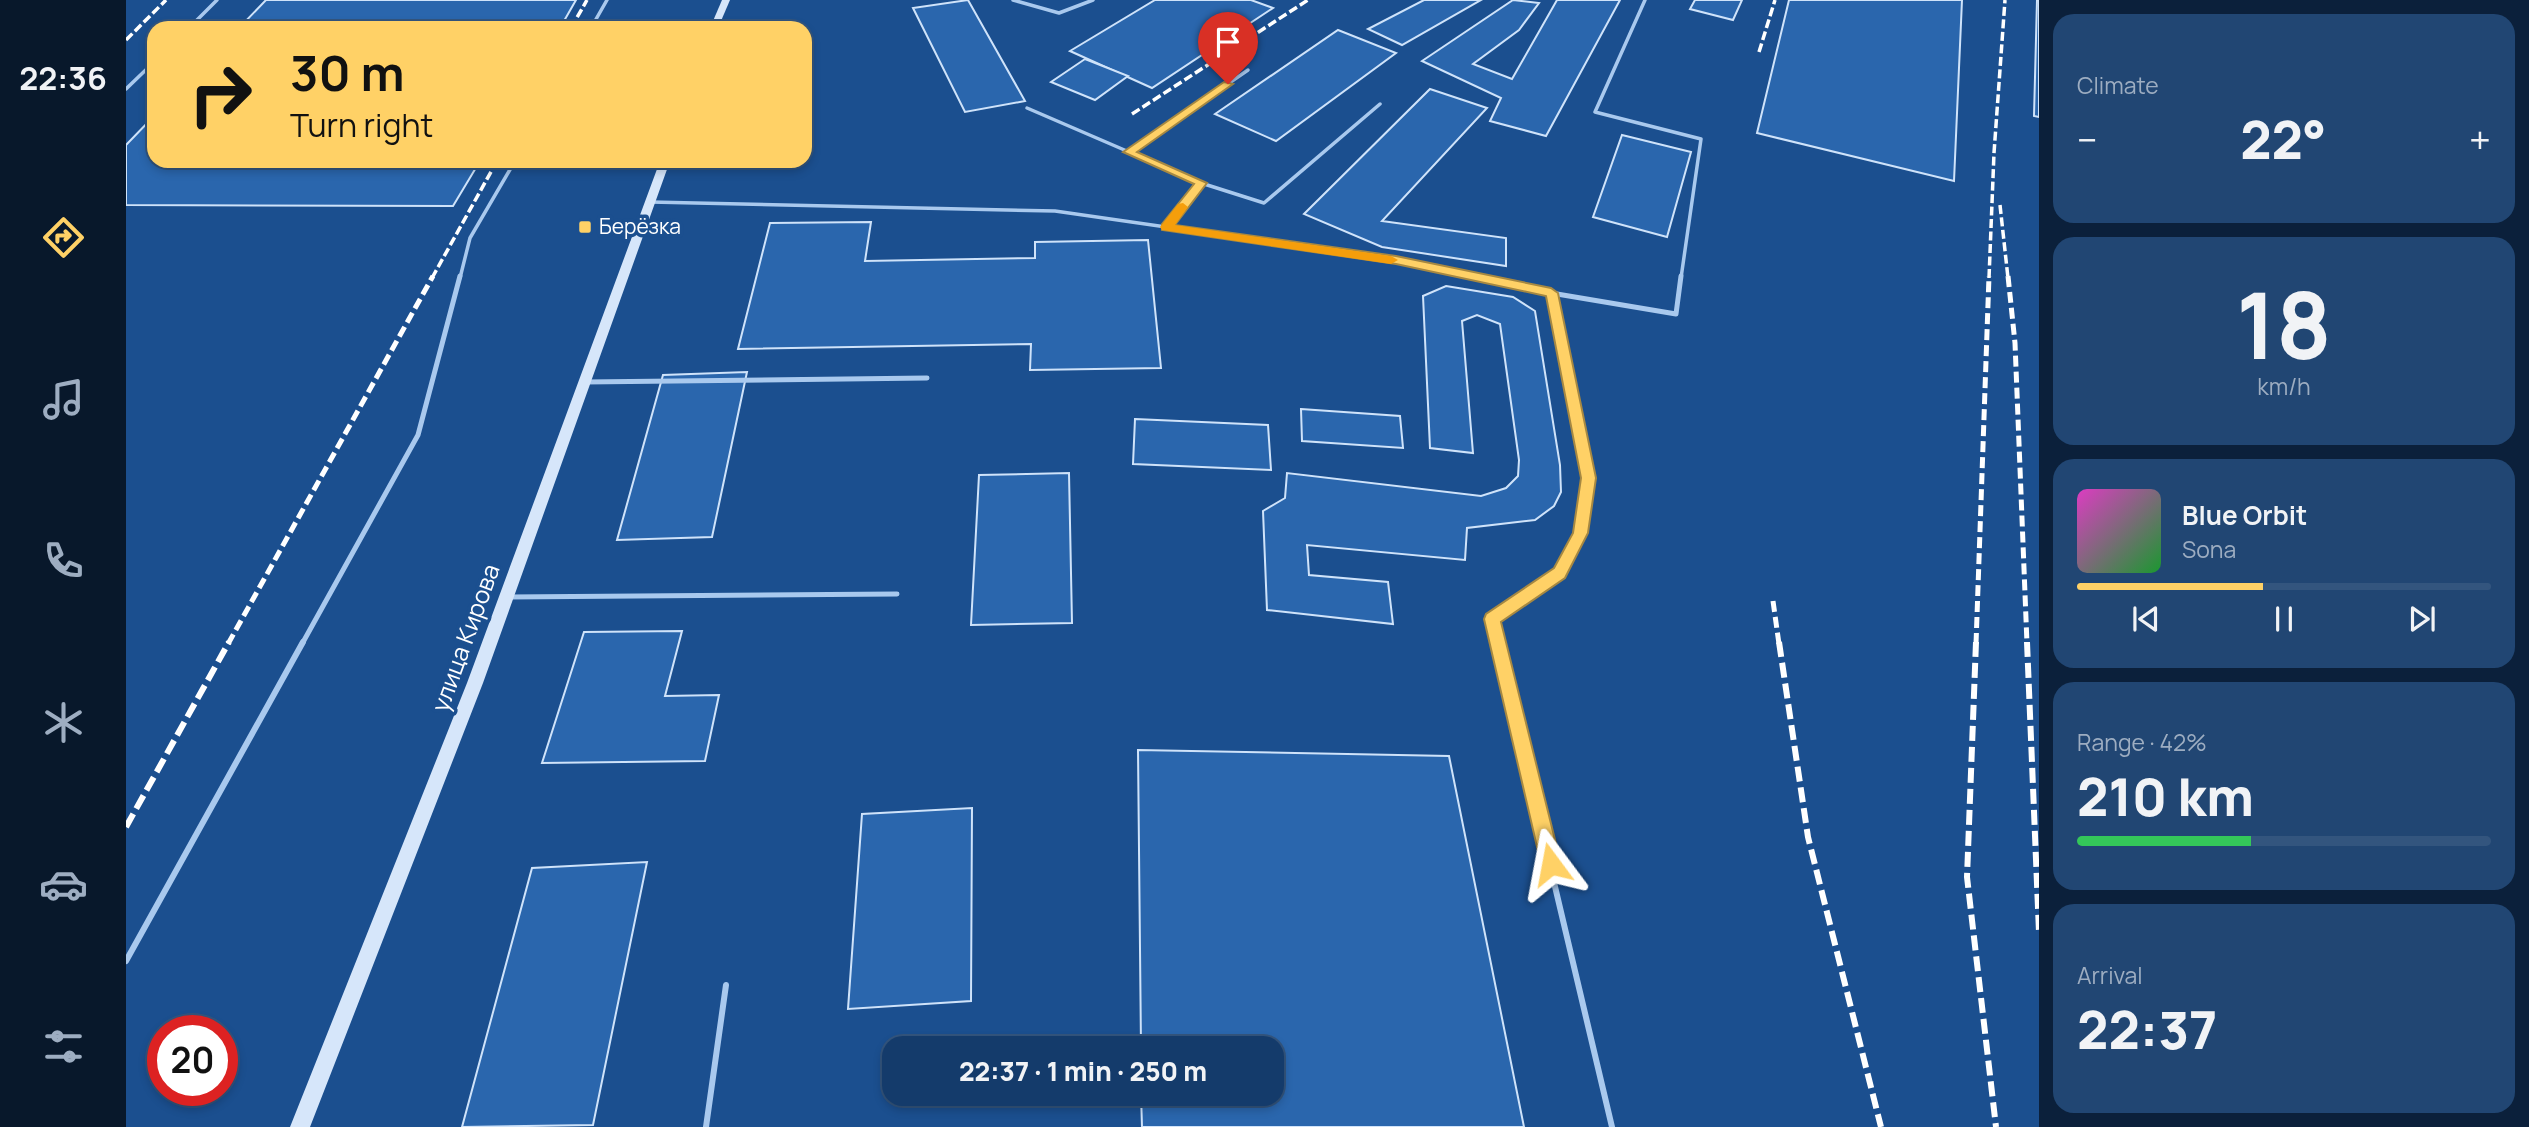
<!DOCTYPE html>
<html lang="en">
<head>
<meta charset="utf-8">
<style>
  :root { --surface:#143b6b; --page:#214673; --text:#f1f3f6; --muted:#9dadc1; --line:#33557e; --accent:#ffd166 }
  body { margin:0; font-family:Manrope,sans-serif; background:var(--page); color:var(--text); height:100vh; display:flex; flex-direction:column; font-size:26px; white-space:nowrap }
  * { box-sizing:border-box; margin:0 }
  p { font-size:23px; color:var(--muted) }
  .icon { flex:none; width:38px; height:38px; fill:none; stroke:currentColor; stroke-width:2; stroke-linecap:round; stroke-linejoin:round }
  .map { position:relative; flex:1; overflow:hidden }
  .details { display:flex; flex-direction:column; gap:14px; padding:14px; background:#0b203b; width:490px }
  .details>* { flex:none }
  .guide { position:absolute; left:21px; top:21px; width:665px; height:147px; border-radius:21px; box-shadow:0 4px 10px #0003,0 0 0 2px var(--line); background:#ffd166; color:#111; overflow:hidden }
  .speed { position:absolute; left:21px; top:1015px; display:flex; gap:14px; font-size:35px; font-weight:700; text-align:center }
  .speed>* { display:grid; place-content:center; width:91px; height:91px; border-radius:50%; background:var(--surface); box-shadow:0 4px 10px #0003,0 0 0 2px var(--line); line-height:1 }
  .speed .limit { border:10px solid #d22; background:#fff; color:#111 }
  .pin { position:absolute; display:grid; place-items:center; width:60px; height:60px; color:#fff; margin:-72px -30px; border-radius:50% 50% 50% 0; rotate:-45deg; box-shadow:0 0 7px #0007 }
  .pin .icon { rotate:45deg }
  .me { position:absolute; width:77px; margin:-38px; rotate:347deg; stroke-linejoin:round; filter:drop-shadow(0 0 5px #0008) }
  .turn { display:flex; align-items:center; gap:24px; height:147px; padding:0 28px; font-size:32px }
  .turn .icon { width:91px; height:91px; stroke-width:2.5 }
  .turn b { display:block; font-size:49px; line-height:60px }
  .big { font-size:52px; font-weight:800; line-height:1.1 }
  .details .card { flex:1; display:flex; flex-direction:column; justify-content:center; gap:10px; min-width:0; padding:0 24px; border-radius:21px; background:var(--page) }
  .details .dial { align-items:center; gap:0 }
  .dial b { font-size:91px; line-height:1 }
  .song { display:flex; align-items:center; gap:21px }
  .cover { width:84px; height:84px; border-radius:10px; background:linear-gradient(135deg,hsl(310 70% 55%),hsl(130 70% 35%)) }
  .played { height:7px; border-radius:4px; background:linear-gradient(90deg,var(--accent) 45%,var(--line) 45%) }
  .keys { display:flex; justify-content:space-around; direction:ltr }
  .heat { display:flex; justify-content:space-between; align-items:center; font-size:38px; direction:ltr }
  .charge { height:10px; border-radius:5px; background:linear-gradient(90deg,#34c759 42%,var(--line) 0) }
  .trip { position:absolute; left:756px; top:1036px; width:402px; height:70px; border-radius:21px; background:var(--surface); box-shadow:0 4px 10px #0003,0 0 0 2px var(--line); font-weight:800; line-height:70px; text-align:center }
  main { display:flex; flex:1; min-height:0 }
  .tab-bar { display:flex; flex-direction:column; width:126px; justify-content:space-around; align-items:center; background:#08182b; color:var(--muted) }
  .tab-bar .icon { width:49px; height:49px }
  .tab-bar .current { color:var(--accent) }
  .tab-bar b { font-size:32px; color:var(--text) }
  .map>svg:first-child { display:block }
  .building { fill:#2a66ad; stroke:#cfe3fa; stroke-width:2 }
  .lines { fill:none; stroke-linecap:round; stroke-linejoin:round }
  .lane-far2 { stroke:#a9c9ee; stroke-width:3.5 }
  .lane-far1 { stroke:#a9c9ee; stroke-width:5 }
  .lane { stroke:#a9c9ee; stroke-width:6 }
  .secondary { fill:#d6e6fa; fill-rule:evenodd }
  .rail-far2 { stroke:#fff; stroke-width:3.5; stroke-dasharray:9 3.5; stroke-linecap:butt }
  .rail-far1 { stroke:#fff; stroke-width:5; stroke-dasharray:11 5; stroke-linecap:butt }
  .rail { stroke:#fff; stroke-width:6; stroke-dasharray:15 6; stroke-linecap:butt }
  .route { fill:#ffd166; stroke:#a68842; stroke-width:2 }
  .slow { fill:#f59e0b }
  .poi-dot { fill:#ffd166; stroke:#1b4f8f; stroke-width:2.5 }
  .labels { text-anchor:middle; stroke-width:7; stroke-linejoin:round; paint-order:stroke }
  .far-poi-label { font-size:21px; fill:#fff; stroke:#1b4f8f; text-anchor:start }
  .street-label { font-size:24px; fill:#fff; stroke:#1b4f8f }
</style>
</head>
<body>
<main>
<nav class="tab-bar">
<b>22:36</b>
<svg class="icon current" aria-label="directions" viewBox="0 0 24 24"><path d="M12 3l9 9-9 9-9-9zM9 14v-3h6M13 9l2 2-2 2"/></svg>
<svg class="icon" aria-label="music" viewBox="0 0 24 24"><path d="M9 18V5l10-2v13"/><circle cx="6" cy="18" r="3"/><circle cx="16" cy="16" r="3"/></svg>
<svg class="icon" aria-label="phone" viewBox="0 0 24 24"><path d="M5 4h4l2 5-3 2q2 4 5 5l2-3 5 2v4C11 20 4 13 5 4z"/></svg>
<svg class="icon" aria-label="climate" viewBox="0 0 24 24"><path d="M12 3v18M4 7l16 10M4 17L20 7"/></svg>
<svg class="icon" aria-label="car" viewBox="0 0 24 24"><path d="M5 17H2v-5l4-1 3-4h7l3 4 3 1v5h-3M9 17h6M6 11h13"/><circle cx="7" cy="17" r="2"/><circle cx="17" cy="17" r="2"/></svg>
<svg class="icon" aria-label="filters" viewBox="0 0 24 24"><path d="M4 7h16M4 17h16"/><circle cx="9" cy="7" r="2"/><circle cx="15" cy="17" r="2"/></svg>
</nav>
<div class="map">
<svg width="1913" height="1127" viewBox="0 0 1913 1127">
  <rect width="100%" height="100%" fill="#1b4f8f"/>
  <g class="building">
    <polygon points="140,0 450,0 434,28 113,28"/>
    <polygon points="842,0 899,101 839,112 787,8"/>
    <polygon points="1029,0 1125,0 1147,8 1026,88 944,51"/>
    <polygon points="1298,0 1355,0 1276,45 1242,29"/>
    <polygon points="1387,0 1413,3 1393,30 1347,64 1386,79 1431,0 1494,0 1420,136 1364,121 1375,98 1296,61"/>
    <polygon points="1569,0 1616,0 1607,20 1564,9"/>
    <polygon points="1663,0 1836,0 1828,181 1631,133"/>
    <polygon points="1911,0 1913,0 1913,117 1908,116"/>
    <polygon points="1212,30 1270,53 1150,141 1089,114"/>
    <polygon points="959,59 1002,76 969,100 925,82"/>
    <polygon points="1304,89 1361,108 1256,221 1380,238 1380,266 1256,247 1178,214"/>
    <polygon points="28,116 28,161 354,161 327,206 0,205 0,145"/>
    <polygon points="1496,135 1565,152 1541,237 1467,217"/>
    <polygon points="745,222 739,261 909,258 909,242 1022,240 1035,368 904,370 905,344 612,349 644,223"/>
    <polygon points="1320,286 1387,297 1409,311 1434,465 1435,492 1428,506 1409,520 1341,528 1339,560 1181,545 1183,575 1262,582 1267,624 1141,610 1137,511 1159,498 1161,473 1355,496 1380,488 1392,476 1393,460 1374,324 1351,315 1336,321 1347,453 1304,448 1297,296"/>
    <polygon points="621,372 586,537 491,540 537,375"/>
    <polygon points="1175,409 1274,416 1277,448 1176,441"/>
    <polygon points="1009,419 1142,425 1145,470 1007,464"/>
    <polygon points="943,473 946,623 845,625 853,475"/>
    <polygon points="556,631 539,696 593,695 579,761 416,763 458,632"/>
    <polygon points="1012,750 1323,756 1398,1127 1016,1127 1015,1094 1146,1094 1146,1048 1015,1048"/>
    <polygon points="846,808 845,1001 722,1009 736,814"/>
    <polygon points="521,862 467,1125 336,1127 406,868"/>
  </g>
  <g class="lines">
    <g class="lane-far2">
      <polyline points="887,0 933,13 967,0"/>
      <polyline points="1519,0 1469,112 1575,139 1555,278"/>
      <polyline points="63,28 91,0"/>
      <polyline points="465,28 481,0"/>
      <polyline points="0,89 28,62"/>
      <polyline points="901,108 1075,183"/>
      <polyline points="1003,152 1122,70"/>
      <polyline points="524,202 929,211 1270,260 1353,278"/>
      <polyline points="1040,227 1075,183 1138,203 1254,104"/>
      <polyline points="334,278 344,238 389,161"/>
    </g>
    <g class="lane-far1">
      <polyline points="1345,276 1425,293 1462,478 1454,533 1433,573 1366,619 1372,644"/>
      <polyline points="1425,293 1550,314 1555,276"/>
      <polyline points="459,382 801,378"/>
      <polyline points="383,597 771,594"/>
      <polyline points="176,644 292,435 334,276"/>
    </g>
    <g class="lane">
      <polyline points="1371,642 1486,1127"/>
      <polyline points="0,961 177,642"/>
      <polyline points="580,1127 600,985"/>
    </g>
    <g class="secondary">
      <polygon points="596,0 604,0 592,28 584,28"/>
      <polygon points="534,161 544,161 357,683 184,1127 164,1127 341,683"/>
    </g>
    <g class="rail-far2">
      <polyline points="445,28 461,0"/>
      <polyline points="0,40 40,0"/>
      <polyline points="1633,52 1649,0"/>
      <polyline points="1006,114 1182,0"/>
      <polyline points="1874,205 1882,278"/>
      <polyline points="306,278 371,161"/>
      <polyline points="1863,278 1868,153 1879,0"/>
    </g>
    <g class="rail-far1">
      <polyline points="1882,276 1889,343 1901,644"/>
      <polyline points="1647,601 1653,644"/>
      <polyline points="102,644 307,276"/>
      <polyline points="1850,644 1863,276"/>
    </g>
    <g class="rail">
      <polyline points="1653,642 1682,837 1755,1127"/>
      <polyline points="1850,642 1841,877 1870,1127"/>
      <polyline points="1901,642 1913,932"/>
      <polyline points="0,827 103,642"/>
    </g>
  </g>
  <polygon class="route" points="1098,82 1107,84 1011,152 1081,183 1049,225 1270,256 1425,288 1432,293 1470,478 1462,533 1439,578 1375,622 1435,864 1432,871 1425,873 1418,871 1415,864 1358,619 1360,614 1428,568 1447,533 1455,478 1420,296 1270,264 1036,230 1036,224 1068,184 997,152"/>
  <polygon class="slow" points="1057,203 1062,207 1049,225 1265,256 1272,260 1265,264 1036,230 1034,227 1052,204"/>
  <rect class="poi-dot" x="452" y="220" width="14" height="14" rx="3.5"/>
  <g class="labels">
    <g class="far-poi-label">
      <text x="473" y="234">Берёзка</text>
    </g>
    <g class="street-label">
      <text transform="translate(340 638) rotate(-70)" y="8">улица Кирова</text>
    </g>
  </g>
</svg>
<div class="speed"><div class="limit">20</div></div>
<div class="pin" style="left:1102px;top:84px;background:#d93025"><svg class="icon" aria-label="arrive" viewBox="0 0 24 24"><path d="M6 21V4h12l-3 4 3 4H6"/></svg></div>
<svg class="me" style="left:1425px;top:864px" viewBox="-20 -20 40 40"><path d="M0-17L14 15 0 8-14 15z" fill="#ffd166" stroke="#fff" stroke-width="4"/></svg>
<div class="trip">22:37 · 1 min · 250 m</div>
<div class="guide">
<div class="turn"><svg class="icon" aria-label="right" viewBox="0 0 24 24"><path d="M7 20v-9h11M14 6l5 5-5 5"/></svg><div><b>30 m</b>Turn right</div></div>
</div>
</div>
<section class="details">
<div class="card"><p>Climate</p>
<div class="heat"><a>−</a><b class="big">22°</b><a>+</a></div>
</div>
<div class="card dial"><b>18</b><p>km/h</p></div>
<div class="card">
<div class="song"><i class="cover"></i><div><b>Blue Orbit</b><p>Sona</p></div></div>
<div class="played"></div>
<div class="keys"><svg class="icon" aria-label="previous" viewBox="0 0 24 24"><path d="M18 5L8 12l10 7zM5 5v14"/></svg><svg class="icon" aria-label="pause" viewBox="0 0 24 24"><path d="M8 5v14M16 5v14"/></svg><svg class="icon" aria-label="next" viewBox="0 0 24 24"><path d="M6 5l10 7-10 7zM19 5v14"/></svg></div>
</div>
<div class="card"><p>Range · 42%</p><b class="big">210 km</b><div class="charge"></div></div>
<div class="card"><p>Arrival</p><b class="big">22:37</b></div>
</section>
</main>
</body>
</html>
